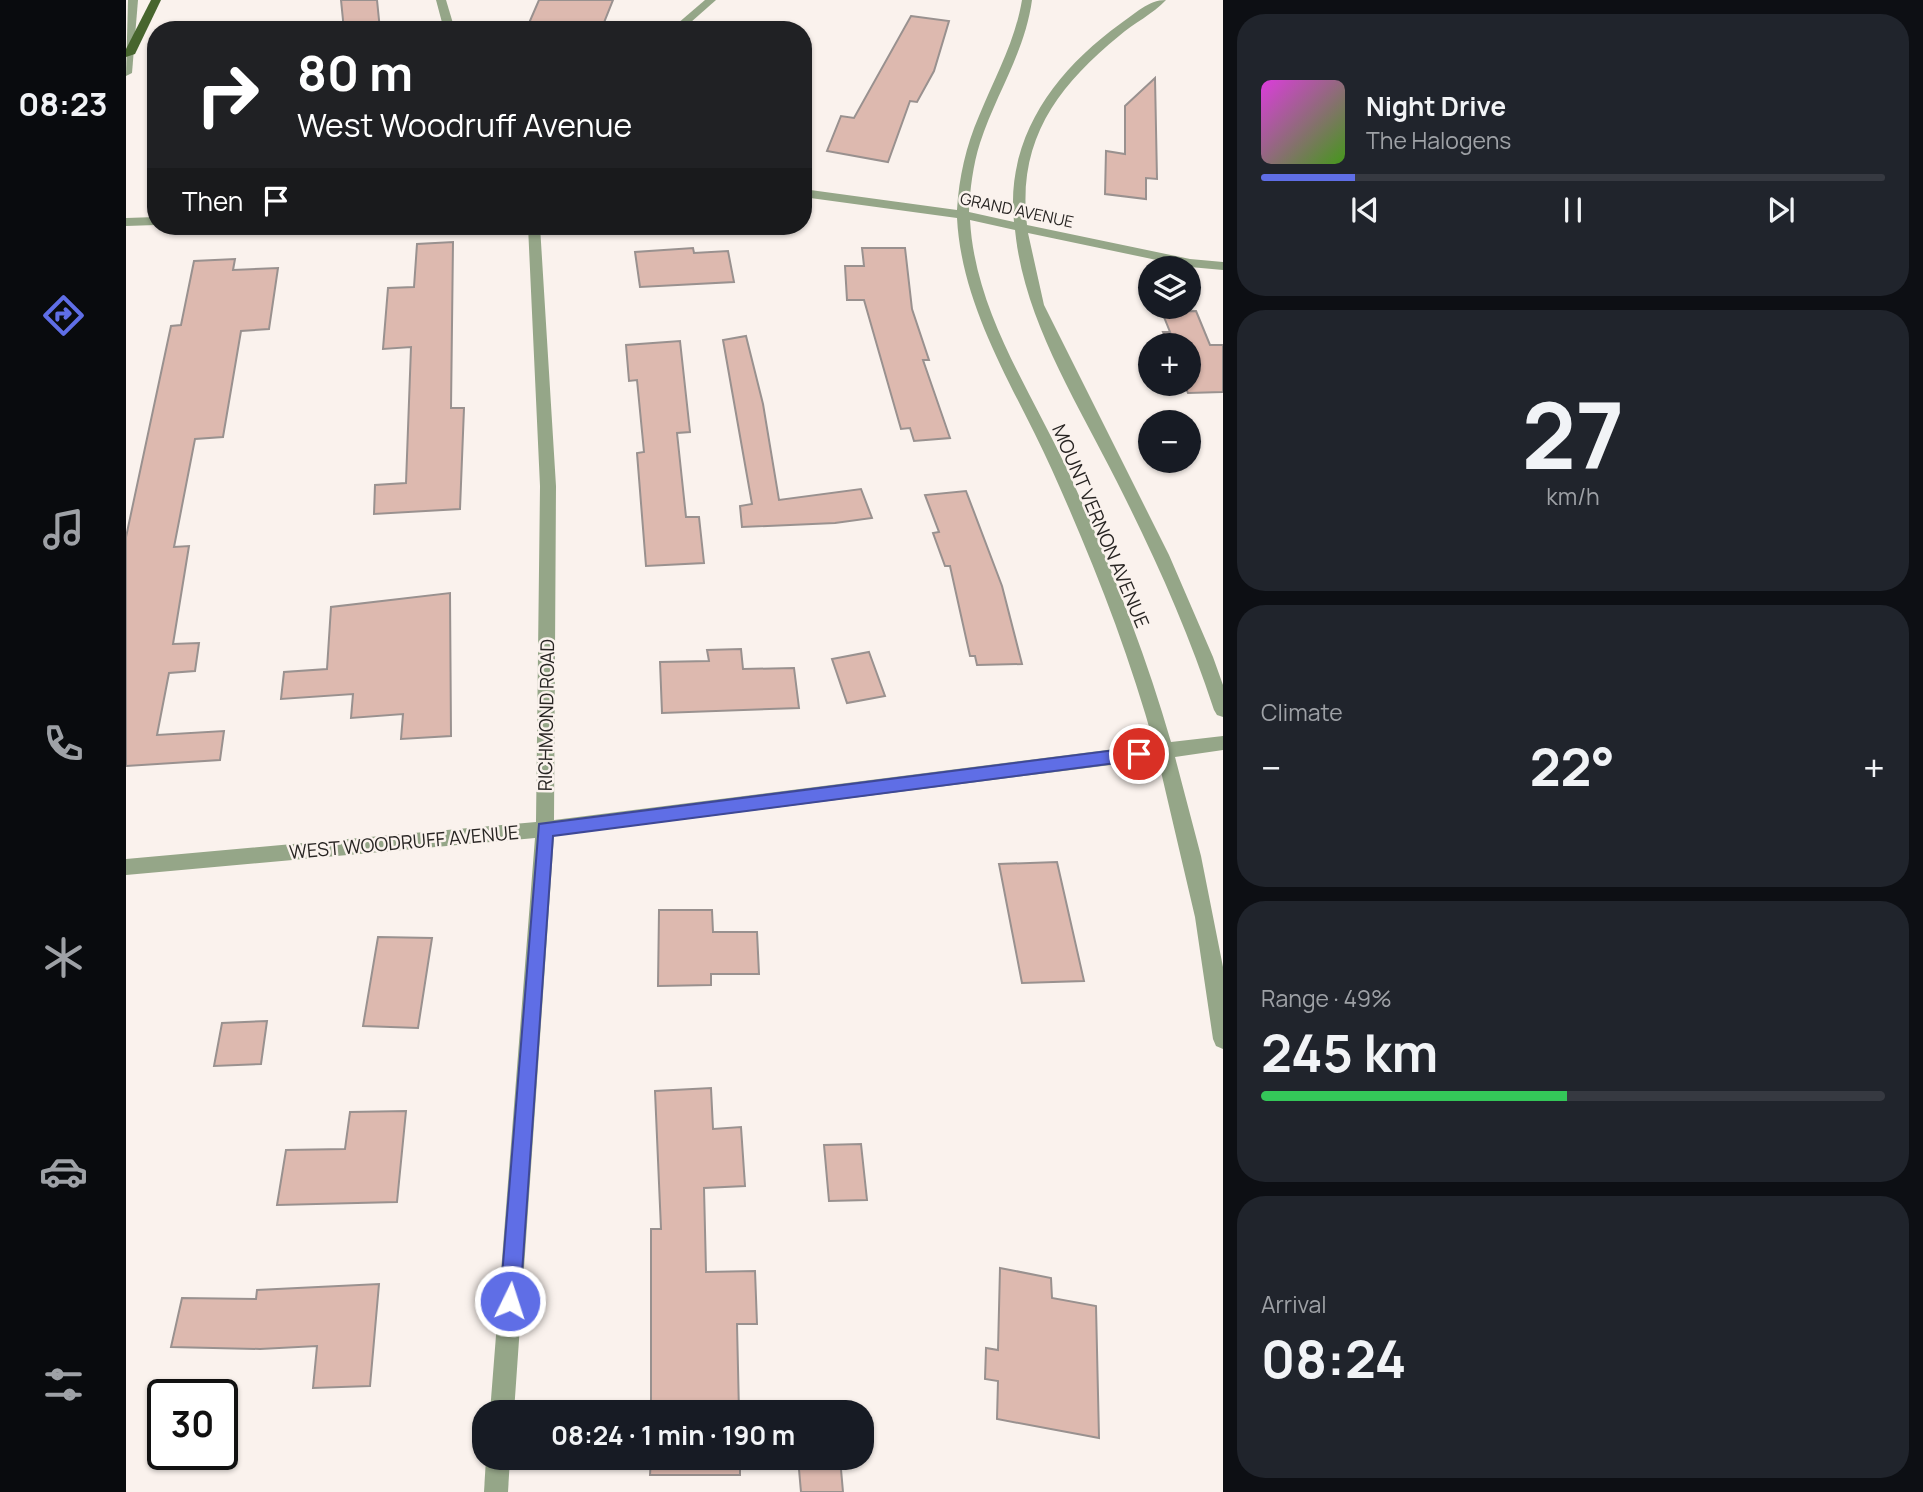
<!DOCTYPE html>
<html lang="en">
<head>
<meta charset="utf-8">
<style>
  :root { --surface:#171b24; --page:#20242c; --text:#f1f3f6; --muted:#9ea1a6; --line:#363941; --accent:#5f6ee6 }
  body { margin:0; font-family:Manrope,sans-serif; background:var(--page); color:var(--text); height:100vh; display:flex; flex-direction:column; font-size:26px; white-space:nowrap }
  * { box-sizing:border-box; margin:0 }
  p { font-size:23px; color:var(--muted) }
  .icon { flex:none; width:38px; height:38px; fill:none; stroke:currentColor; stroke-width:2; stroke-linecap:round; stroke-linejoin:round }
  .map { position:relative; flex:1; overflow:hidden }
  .sheet { display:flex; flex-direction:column; gap:14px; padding:14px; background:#0d0f14; width:700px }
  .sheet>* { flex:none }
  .hud { position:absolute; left:21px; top:21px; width:665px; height:214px; border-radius:28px; box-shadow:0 2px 5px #0004; background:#202124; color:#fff; overflow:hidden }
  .fabs { position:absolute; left:1012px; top:256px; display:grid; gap:14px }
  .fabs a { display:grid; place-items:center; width:63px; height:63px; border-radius:50%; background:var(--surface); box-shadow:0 2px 5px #0004; font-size:35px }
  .speed { position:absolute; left:21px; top:1379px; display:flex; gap:14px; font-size:35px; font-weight:700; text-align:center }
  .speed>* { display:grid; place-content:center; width:91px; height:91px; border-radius:50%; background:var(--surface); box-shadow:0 2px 5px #0004; line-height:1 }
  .speed .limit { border:4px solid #111; border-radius:10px; background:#fff; color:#111 }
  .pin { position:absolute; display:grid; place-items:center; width:60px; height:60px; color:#fff; margin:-30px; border:4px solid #fff; border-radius:50%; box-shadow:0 2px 7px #0007 }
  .me { position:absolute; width:77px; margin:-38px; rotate:4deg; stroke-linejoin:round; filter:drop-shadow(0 0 5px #0008) }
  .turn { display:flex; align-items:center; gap:24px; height:147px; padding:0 35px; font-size:32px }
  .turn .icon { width:91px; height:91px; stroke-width:2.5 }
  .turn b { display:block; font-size:49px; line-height:60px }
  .then { display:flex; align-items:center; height:66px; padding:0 35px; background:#0003; gap:14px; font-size:26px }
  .big { font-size:52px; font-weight:700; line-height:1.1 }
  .sheet .widget { flex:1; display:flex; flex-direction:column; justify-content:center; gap:10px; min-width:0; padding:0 24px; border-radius:28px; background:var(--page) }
  .sheet .dial { align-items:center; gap:0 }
  .dial b { font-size:91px; line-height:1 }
  .song { display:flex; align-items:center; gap:21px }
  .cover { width:84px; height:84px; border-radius:10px; background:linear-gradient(135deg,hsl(300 70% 55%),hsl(100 70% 35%)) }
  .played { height:7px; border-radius:4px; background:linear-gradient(90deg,var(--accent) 15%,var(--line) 15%) }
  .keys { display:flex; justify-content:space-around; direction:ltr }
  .heat { display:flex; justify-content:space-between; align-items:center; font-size:38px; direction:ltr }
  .charge { height:10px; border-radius:5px; background:linear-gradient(90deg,#34c759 49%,var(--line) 0) }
  .trip { position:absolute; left:346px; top:1400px; width:402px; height:70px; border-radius:28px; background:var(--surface); box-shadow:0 2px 5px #0004; font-weight:700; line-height:70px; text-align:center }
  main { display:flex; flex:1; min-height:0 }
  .tab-bar { display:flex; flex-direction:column; width:126px; justify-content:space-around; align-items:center; background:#090b0e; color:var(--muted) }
  .tab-bar .icon { width:49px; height:49px }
  .tab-bar .active { color:var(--accent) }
  .tab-bar b { font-size:32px; color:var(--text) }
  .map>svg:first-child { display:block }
  .building { fill:#ddb9af; stroke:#99918f; stroke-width:2 }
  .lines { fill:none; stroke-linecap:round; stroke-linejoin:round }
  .minor { fill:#95a688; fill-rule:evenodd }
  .major { fill:#47652e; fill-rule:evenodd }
  .route { fill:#5f6ee6; stroke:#3e4896; stroke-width:2 }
  .labels { text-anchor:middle; stroke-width:5; stroke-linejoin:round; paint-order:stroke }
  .far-street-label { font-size:16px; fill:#282523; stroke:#faf2ed }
  .street-label { font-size:19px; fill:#282523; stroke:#faf2ed }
</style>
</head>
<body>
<main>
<nav class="tab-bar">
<b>08:23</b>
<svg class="icon active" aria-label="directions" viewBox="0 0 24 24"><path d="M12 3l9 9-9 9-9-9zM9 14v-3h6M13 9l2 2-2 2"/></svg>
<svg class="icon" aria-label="music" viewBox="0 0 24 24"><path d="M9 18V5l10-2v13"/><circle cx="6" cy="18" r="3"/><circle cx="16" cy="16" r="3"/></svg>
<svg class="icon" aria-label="phone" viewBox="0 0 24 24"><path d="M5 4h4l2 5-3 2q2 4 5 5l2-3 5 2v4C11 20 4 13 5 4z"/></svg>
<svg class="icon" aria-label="climate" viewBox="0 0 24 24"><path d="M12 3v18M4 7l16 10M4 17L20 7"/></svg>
<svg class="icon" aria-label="car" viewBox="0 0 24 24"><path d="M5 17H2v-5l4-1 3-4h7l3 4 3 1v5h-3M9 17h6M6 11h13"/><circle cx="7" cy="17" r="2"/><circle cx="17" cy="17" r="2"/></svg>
<svg class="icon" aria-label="filters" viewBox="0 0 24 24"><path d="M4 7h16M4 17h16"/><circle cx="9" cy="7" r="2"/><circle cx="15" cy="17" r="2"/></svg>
</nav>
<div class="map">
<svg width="1097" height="1492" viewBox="0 0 1097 1492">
  <rect width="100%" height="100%" fill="#faf2ed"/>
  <g class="building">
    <polygon points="215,0 251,0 254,30 218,30"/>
    <polygon points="413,0 487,0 475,30 400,30"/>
    <polygon points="785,16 823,21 808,71 791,102 784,101 762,162 701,151 715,116 728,118"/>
    <polygon points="1029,78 1031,179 1020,178 1020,199 979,194 980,151 999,154 999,106"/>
    <polygon points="327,242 325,408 338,408 334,509 248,514 249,485 280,483 285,347 257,349 262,288 288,287 291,244"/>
    <polygon points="567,248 568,253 602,251 608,282 514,287 509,252"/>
    <polygon points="736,248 779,248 786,309 803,360 797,360 824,438 788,441 784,428 775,429 738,300 721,300 719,266 738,266"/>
    <polygon points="109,259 107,270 152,268 143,329 115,331 97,437 69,439 48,547 63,546 47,644 73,643 69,671 43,673 31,735 98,731 94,760 0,766 0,537 45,326 55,325 68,261"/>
    <polygon points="1070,311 1084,345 1097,345 1097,392 1062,393 1058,383 1062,383 1062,345 1043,345 1037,332 1044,332 1036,312"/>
    <polygon points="620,336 637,404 653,500 735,489 746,518 709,523 616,527 614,506 626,504 597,340"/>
    <polygon points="554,341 564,432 551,433 560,517 573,517 578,563 520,566 511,453 518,452 511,380 503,381 500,345"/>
    <polygon points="840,491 876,586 896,664 851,665 849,656 844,656 824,566 819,566 807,533 813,532 799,495"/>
    <polygon points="324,593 325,736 275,739 277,714 225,718 227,694 155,699 158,672 201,669 205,607"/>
    <polygon points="615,649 617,669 668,668 673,708 536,713 534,662 583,661 581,650"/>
    <polygon points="743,652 759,696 721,703 706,659"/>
    <polygon points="931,862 958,981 896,983 873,864"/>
    <polygon points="533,910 586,910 587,932 631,932 633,974 585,974 585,985 532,986"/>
    <polygon points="252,937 306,938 292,1028 237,1026"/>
    <polygon points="141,1021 135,1064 88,1066 96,1023"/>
    <polygon points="585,1088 587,1129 615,1127 619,1186 578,1188 580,1272 629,1271 631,1324 611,1324 613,1412 525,1412 525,1229 535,1229 529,1091"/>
    <polygon points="280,1111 271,1202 151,1205 160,1150 219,1149 224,1112"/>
    <polygon points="735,1144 741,1200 703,1201 698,1145"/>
    <polygon points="874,1268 925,1278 926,1298 970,1306 973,1438 871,1419 872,1381 859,1379 860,1348 872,1350"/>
    <polygon points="253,1284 244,1386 187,1388 191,1346 134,1349 45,1347 56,1298 130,1299 131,1290"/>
    <polygon points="525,1458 614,1458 614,1475 524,1475"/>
    <polygon points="672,1458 714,1458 717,1492 675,1492"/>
  </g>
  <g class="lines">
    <g class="minor">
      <polygon points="2,0 12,0 6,73 0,76"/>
      <polygon points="310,0 320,0 329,30 318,30"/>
      <polygon points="579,0 590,0 556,30 544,30"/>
      <path d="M896,0H906C899,52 870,94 854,143C847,165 844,189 843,212L888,222C879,138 929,71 994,24C1009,14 1022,0 1040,0C1027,14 1008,23 993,36C931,87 891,140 901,225L1064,259L1097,262V270L1064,267L902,233L918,305L1043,555L1087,657L1097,685V717L1091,715L1088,710C1062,630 1028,555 990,480C950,400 898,320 889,230L844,220C849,310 903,388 940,467C981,556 1018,648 1045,742L1097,736V750L1049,757L1075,856L1097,967V1049L1090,1046L1087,1039L1069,917L1032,759L428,836L388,1412H364L409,838L0,875V859L410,822L414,486L402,226H414L430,486L428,820L1028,744C1002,650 966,559 926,470C889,388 836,310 831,218L677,197V189L831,210C833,177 840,146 853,116C869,77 889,42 896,0Z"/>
      <polygon points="30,217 30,225 0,226 0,218"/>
      <polygon points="360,1458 384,1458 382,1492 358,1492"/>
    </g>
    <polygon class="major" points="25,0 35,0 9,54 0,57 0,49"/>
  </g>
  <polygon class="route" points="1013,747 1021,754 1013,760 427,836 394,1301 391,1308 384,1311 377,1308 374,1301 413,824"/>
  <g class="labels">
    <g class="far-street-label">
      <text transform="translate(891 210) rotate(12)" y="6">GRAND AVENUE</text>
    </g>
    <g class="street-label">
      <text transform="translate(975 526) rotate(67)" y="7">MOUNT VERNON AVENUE</text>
      <text transform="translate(420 715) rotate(-89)" y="7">RICHMOND ROAD</text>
      <text transform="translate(278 842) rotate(-5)" y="7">WEST WOODRUFF AVENUE</text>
    </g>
  </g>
</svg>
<div class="fabs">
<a><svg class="icon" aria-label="layers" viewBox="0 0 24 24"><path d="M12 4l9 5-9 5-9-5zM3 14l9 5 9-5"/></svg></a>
<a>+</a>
<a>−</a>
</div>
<div class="speed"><div class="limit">30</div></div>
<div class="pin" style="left:1013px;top:754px;background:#d93025"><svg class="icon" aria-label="arrive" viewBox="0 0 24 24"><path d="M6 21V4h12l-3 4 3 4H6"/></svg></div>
<svg class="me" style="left:384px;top:1301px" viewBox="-20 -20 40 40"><circle r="17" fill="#5f6ee6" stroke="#fff" stroke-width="3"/><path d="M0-11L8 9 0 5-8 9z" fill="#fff"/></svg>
<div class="trip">08:24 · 1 min · 190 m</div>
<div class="hud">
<div class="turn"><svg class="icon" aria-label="right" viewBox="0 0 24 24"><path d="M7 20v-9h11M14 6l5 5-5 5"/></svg><div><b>80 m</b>West Woodruff Avenue</div></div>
<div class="then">Then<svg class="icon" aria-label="arrive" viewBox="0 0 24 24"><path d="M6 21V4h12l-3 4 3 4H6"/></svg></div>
</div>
</div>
<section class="sheet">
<div class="widget">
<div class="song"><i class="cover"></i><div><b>Night Drive</b><p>The Halogens</p></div></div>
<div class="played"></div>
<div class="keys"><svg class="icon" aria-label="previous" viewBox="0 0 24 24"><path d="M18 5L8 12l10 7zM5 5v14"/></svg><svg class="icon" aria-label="pause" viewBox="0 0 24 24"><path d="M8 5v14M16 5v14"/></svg><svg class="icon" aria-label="next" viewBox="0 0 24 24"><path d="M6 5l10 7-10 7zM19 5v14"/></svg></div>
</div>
<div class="widget dial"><b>27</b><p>km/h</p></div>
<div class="widget"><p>Climate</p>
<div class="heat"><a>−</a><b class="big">22°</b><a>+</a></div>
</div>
<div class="widget"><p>Range · 49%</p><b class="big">245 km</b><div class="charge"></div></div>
<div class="widget"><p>Arrival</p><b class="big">08:24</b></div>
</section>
</main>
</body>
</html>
